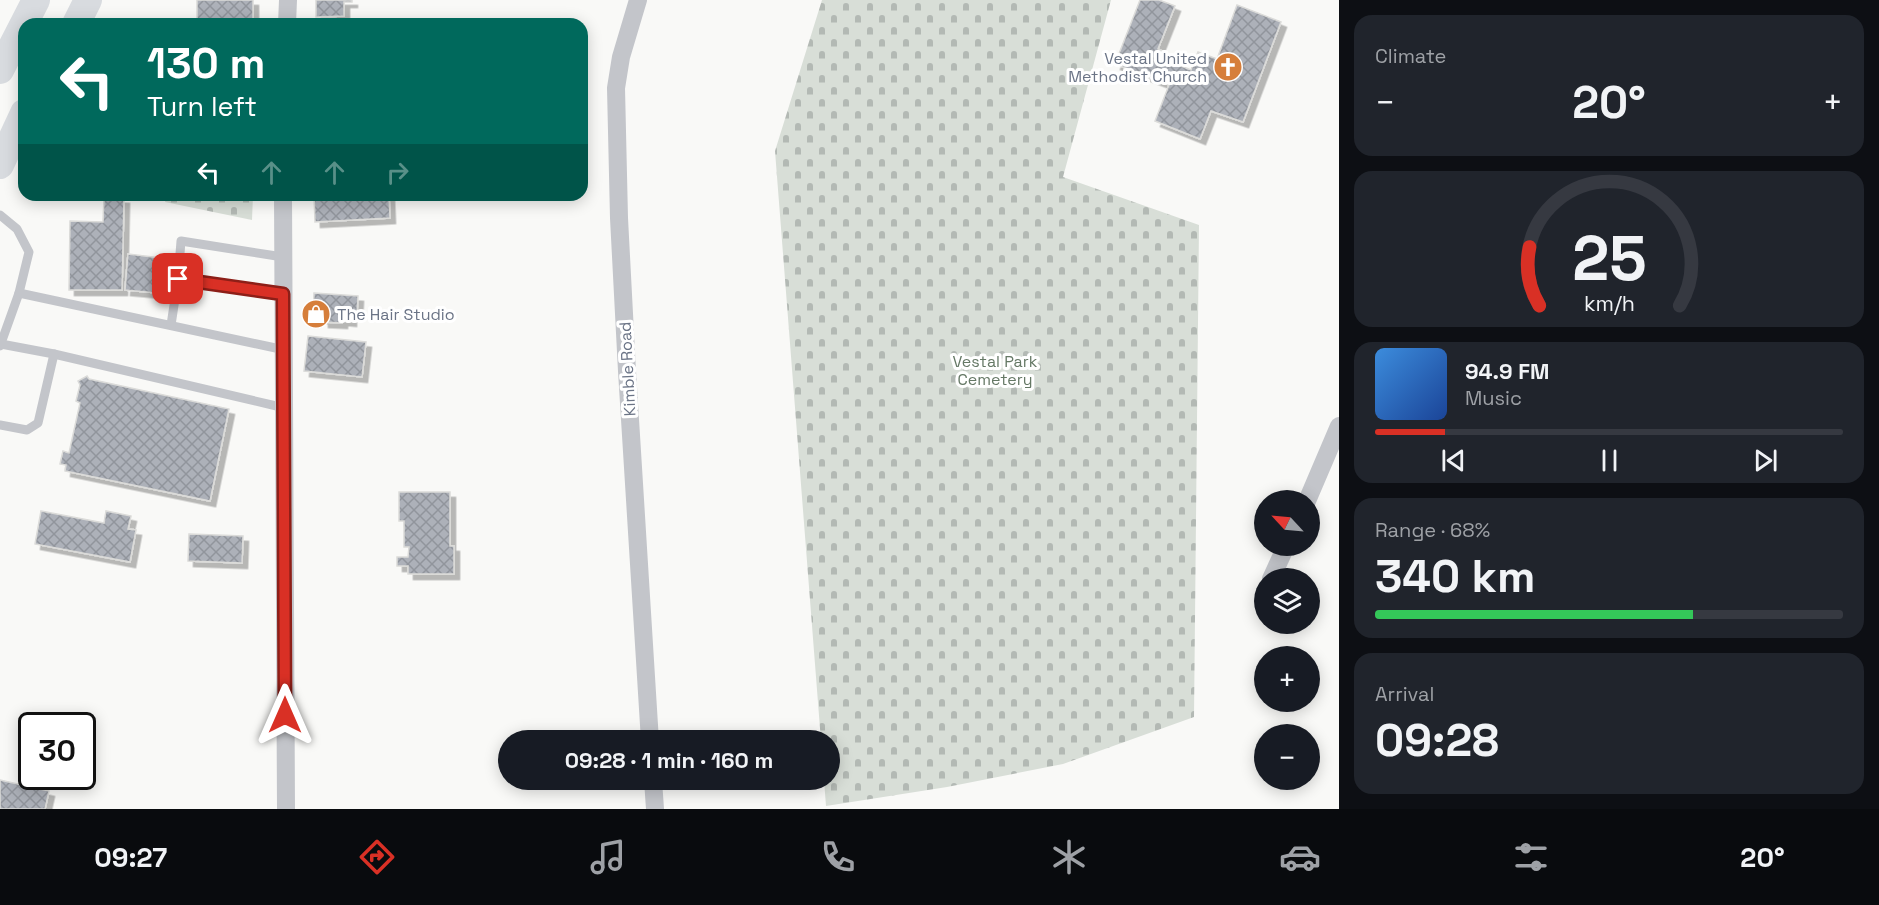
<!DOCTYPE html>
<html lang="en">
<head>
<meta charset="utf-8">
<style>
  :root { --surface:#171b24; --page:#20242c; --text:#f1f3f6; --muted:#9ea1a6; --line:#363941; --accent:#d93025 }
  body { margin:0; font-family:"Space Grotesk",sans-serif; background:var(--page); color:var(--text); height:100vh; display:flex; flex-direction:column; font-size:22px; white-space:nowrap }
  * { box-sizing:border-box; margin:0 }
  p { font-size:20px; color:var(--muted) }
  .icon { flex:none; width:33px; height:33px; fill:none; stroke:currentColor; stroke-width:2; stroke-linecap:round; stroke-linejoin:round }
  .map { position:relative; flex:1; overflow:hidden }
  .drawer { display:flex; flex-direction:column; gap:15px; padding:15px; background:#0d0f14; width:540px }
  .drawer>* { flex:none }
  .top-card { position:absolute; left:18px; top:18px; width:570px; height:183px; border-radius:18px; box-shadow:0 3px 15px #0003; background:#00695c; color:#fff; overflow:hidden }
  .needle { width:39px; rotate:296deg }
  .buttons { position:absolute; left:1254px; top:490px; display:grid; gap:12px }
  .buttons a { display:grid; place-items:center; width:66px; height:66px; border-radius:50%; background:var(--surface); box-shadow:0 3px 15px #0003; font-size:30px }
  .speed { position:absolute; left:18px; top:712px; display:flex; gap:12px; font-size:30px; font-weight:700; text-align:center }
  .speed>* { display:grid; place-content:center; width:78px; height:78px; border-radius:50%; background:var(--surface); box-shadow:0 3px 15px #0003; line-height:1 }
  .speed .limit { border:3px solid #111; border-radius:9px; background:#fff; color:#111 }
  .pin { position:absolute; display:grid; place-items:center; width:51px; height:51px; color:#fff; margin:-26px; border-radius:12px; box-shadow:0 3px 9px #0006 }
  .me { position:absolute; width:66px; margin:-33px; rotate:0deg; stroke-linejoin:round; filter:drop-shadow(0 0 4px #0008) }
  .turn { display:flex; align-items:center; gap:21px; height:126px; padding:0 30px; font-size:27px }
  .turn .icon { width:78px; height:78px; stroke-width:2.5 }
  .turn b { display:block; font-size:42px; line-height:51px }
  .lanes { display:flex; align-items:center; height:57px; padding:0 30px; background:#0003; justify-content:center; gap:30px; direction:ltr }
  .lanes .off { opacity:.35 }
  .big { font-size:45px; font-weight:800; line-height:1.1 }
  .drawer .widget { flex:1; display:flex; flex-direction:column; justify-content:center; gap:9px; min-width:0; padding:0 21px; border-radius:18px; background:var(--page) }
  .drawer .dial { align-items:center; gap:0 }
  .dial svg { height:156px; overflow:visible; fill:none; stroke:var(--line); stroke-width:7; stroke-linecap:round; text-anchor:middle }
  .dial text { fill:var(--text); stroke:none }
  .song { display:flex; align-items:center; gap:18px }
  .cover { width:72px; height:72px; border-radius:9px; background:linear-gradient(135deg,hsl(210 70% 55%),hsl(220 70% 35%)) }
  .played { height:6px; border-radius:3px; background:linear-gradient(90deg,var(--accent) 15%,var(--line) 15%) }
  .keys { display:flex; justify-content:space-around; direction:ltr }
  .heat { display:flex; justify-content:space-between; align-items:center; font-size:33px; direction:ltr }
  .charge { height:9px; border-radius:4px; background:linear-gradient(90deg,#34c759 68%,var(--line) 0) }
  .trip { position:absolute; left:498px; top:730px; width:342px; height:60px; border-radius:30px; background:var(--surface); box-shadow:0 3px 15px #0003; font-weight:800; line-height:60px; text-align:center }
  .tabs { display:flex; height:96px; justify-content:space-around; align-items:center; background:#090b0e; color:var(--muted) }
  .tabs .icon { width:42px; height:42px }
  .tabs .active { color:var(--accent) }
  .tabs b { font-size:27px; color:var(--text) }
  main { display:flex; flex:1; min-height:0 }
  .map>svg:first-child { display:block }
  .cemetery { fill:url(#cemetery-stones) }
  .building { fill:url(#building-cross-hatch); stroke:#dbdbd9; stroke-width:1.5; filter:url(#shadow) }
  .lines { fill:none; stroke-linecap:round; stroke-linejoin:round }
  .lane { stroke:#c3c5ca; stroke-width:9 }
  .street { stroke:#c3c5ca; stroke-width:18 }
  .primary { stroke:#d8dbdf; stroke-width:28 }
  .route-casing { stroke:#8d1f18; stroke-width:15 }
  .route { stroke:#d93025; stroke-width:10 }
  .labels { text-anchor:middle; stroke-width:6; stroke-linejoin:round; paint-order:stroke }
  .poi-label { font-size:16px; fill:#6b7486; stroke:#fff; text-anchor:end }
  .park-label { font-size:16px; fill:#657865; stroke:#fff }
  .street-label { font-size:16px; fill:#6b7486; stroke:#fff }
</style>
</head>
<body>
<main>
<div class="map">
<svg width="1339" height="809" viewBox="0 0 1339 809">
  <defs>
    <pattern id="cemetery-stones" width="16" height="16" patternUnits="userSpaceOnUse" patternTransform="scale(1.5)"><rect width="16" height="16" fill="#d8ded7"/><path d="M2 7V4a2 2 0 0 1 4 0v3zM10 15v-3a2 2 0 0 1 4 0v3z" fill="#b3b9b4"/></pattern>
    <pattern id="building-cross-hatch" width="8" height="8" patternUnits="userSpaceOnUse" patternTransform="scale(1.5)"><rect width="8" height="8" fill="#adb1b9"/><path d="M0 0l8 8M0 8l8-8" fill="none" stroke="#91959c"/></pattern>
    <filter id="shadow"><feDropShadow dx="5.5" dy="5.5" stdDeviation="0" flood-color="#0004"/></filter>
  </defs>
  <rect width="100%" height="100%" fill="#f9f9f7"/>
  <g class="cemetery">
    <polygon points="822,0 1111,0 1063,177 1199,225 1194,717 1063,764 947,787 826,806 824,780 830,780 830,741 821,741 775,151"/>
    <polygon points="167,195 253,195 252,220 165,202"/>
  </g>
  <g class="building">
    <rect x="197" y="0" width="56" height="24"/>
    <polygon points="316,0 352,0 352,2 344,2 344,16 316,17"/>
    <polygon points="1140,0 1159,0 1175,6 1158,49 1174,57 1176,64 1191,70 1198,52 1217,59 1237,5 1281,22 1243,122 1211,111 1200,139 1155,121 1169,85 1115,64"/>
    <polygon points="314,195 389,195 390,218 315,222"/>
    <polygon points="104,197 124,198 122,290 69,290 70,221 103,222"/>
    <polygon points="128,254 161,258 157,293 125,290"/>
    <polygon points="314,293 358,296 357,314 351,314 351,321 342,320 342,323 323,322 323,318 313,318"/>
    <polygon points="308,336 366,342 362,377 304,371"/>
    <polygon points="87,376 89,379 229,409 210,501 65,471 66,465 60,464 63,451 69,453 80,403 76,401 80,385 78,381"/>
    <polygon points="399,492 450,492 450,546 454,546 454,574 408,574 408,566 397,566 397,557 408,557 409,547 404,547 404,521 399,521"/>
    <polygon points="41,511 104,523 106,511 131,516 128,529 136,530 130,562 35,544"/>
    <polygon points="189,534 243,536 242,563 188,561"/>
    <polygon points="0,780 49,791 45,809 0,809"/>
  </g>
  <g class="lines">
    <g class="lane">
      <polyline points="0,215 17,229 29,252 19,293 0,346"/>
      <polyline points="178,279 181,241 283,257"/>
      <polyline points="19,293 285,350"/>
      <polyline points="171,325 178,279 283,294"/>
      <polyline points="1,344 54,354 285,408"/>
      <polyline points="0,425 27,430 38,423 54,354"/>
    </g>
    <g class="street">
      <polyline points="638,0 621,57 616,88 619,218 627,371 650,741"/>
      <polyline points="287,24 288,0"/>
      <polyline points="283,195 286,809"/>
      <polyline points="1307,501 1339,426"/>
      <polyline points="1271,579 1286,546"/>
      <polyline points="653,780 655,809"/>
    </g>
    <g class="primary">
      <polyline points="76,24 88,0"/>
      <polyline points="0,70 36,0"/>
      <polyline points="0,165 24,113"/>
    </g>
  </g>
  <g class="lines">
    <g class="route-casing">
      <polyline id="route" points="178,279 283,294 285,715"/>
    </g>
    <use href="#route" class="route"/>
  </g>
  <defs>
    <g id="church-disc" transform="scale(1.5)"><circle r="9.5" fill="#d67e3a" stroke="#fff"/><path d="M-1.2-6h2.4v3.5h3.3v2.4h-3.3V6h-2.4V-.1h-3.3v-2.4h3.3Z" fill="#fff"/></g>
    <g id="shop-disc" transform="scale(1.5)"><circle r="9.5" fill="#d67e3a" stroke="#fff"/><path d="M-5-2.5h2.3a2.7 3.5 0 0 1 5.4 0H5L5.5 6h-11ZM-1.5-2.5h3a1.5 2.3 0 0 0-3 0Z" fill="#fff"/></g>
  </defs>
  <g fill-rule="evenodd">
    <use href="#church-disc" x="1228" y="67"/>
    <use href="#shop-disc" x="316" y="314"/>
  </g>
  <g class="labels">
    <g class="poi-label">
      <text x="1207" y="64">Vestal United<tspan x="1207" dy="18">Methodist Church</tspan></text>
      <text x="337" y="320" text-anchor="start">The Hair Studio</text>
    </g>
    <g class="park-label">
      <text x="995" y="367">Vestal Park<tspan x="995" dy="18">Cemetery</tspan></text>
    </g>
    <g class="street-label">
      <text transform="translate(627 369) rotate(-93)" y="6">Kimble Road</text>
    </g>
  </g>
</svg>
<div class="buttons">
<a><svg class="needle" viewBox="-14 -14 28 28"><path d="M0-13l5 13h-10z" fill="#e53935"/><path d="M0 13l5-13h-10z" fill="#9ea1a6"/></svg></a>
<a><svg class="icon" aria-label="layers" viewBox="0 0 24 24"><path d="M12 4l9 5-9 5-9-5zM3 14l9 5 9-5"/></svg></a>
<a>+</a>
<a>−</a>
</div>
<div class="speed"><div class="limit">30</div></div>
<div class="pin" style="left:178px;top:279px;background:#d93025"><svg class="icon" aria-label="arrive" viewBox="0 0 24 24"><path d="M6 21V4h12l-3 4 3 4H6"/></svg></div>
<svg class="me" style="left:285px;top:715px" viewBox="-20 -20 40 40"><path d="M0-17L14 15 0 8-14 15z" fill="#d93025" stroke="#fff" stroke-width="4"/></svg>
<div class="trip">09:28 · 1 min · 160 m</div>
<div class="top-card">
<div class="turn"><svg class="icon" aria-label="left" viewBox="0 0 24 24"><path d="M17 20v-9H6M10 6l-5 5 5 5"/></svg><div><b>130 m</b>Turn left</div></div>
<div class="lanes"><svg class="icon" aria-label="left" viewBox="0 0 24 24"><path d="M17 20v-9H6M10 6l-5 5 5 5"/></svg><svg class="icon off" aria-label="ahead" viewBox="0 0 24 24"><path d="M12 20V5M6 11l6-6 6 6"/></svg><svg class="icon off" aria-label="ahead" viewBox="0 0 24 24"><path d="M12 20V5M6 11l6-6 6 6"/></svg><svg class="icon off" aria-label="right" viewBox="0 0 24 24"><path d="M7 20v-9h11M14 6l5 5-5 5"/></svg></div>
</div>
</div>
<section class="drawer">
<div class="widget"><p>Climate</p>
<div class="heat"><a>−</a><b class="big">20°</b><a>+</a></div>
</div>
<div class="widget dial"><svg viewBox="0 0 100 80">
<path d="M14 69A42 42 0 1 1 86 69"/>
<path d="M14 69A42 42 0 0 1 9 39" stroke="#d93025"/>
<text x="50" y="56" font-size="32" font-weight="700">25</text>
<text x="50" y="72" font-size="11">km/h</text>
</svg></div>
<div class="widget">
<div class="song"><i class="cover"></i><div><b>94.9 FM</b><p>Music</p></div></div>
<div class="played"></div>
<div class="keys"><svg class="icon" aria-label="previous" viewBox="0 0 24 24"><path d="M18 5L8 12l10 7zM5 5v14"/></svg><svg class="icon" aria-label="pause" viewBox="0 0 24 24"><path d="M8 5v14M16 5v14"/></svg><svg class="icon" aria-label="next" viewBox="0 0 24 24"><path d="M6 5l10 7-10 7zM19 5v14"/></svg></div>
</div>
<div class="widget"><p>Range · 68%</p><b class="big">340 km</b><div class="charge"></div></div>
<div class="widget"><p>Arrival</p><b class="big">09:28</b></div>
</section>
</main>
<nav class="tabs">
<b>09:27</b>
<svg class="icon active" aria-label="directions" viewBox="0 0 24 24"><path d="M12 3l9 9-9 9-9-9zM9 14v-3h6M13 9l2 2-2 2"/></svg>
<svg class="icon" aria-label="music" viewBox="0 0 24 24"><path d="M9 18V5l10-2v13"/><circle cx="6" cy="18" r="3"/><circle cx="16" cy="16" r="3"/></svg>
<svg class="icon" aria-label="phone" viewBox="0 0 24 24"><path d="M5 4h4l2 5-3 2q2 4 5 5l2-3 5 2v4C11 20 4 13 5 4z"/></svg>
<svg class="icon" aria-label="climate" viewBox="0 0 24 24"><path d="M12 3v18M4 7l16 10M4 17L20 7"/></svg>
<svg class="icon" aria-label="car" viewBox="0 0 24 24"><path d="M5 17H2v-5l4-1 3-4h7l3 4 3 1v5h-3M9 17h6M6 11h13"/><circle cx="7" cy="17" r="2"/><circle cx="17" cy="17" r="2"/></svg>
<svg class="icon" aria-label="filters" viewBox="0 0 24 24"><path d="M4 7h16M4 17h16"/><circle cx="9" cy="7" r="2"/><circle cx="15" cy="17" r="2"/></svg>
<b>20°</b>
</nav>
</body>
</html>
